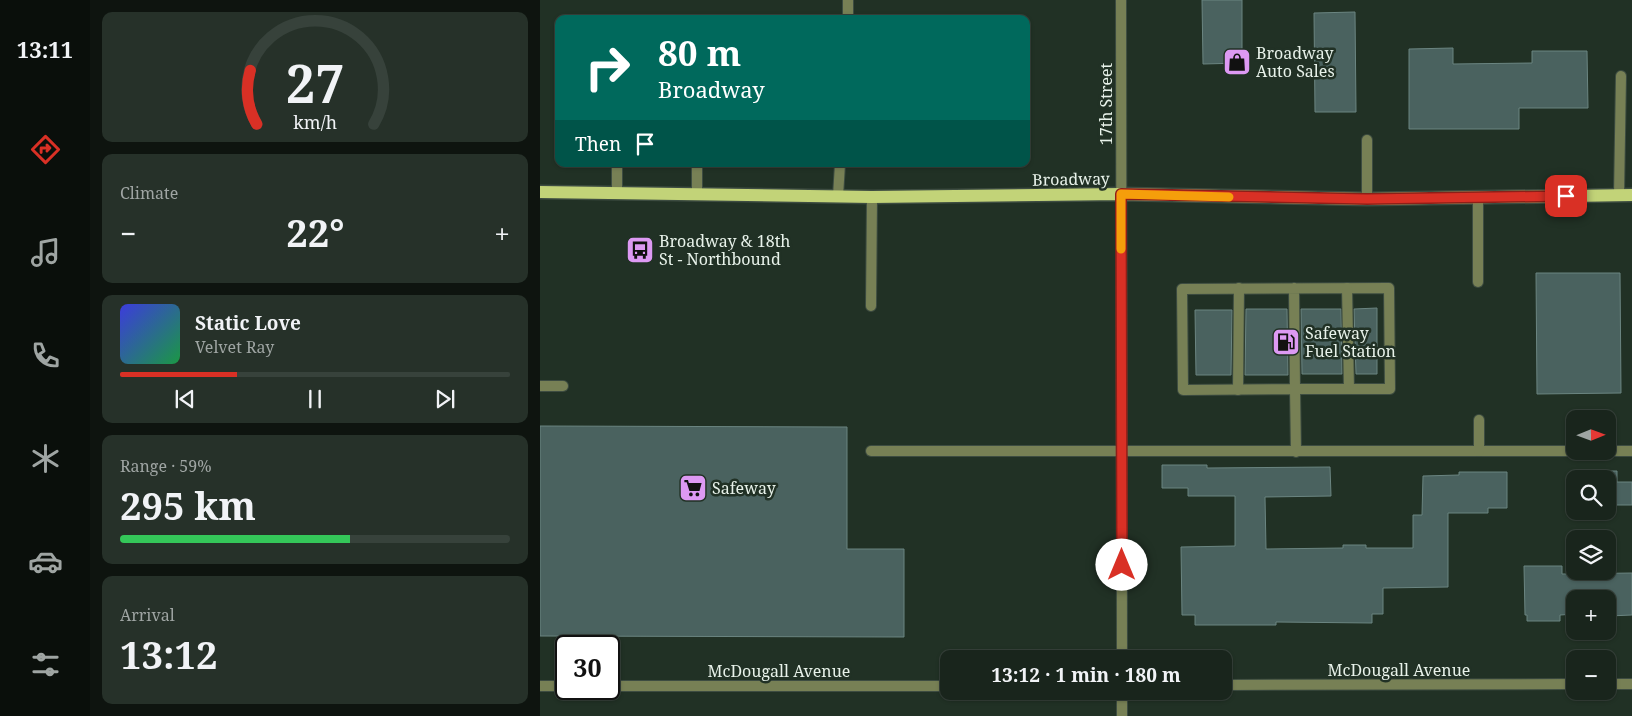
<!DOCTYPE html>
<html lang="en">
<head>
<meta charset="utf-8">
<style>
  :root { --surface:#19251c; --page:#263129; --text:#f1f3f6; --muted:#9fa5a3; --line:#37423b; --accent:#d93025 }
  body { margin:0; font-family:"Noto Serif",serif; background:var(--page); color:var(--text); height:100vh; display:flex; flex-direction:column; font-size:19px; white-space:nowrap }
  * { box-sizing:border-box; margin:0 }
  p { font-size:16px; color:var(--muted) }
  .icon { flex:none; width:28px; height:28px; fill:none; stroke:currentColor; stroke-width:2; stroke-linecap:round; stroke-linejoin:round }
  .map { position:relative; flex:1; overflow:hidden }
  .details { display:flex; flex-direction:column; gap:12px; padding:12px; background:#0e140f; width:450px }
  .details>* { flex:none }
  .banner { position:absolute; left:15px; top:15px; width:475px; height:152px; border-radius:10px; box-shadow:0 1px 4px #0004,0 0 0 1px var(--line); background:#00695c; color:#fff; overflow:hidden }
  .needle { width:32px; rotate:89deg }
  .controls { position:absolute; left:1026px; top:410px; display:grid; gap:10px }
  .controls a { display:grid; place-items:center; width:50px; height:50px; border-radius:10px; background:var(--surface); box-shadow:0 1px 4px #0004,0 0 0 1px var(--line); font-size:25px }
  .speed { position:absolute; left:15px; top:635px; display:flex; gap:10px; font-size:25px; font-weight:700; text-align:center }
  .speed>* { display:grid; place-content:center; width:65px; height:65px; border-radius:50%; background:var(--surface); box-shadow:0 1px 4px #0004,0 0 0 1px var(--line); line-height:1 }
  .speed .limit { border:2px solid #111; border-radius:8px; background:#fff; color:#111 }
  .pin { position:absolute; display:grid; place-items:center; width:42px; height:42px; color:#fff; margin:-21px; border-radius:10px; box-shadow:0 2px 8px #0006 }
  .me { position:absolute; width:55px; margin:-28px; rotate:0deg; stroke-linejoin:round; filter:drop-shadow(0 0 4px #0008) }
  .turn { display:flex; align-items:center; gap:18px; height:105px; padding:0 20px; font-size:22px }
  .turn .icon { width:65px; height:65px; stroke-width:2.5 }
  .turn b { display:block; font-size:35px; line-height:42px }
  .then { display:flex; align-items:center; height:48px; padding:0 20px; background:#0003; gap:10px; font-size:19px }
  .big { font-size:38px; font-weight:700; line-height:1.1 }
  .details .card { flex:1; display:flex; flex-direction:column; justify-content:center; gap:8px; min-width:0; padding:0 18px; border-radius:10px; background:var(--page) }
  .details .dial { align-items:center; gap:0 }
  .dial svg { height:130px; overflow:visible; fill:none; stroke:var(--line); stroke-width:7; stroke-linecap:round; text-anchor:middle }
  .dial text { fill:var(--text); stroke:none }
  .song { display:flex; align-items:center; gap:15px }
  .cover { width:60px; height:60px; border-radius:8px; background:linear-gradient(135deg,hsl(240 70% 55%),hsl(140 70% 35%)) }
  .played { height:5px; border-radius:2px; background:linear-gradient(90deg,var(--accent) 30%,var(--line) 30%) }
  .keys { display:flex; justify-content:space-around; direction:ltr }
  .heat { display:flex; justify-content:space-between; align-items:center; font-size:28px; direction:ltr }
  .charge { height:8px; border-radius:4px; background:linear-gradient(90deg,#34c759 59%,var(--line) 0) }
  .trip { position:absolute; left:400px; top:650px; width:292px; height:50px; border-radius:10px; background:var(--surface); box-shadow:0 1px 4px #0004,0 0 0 1px var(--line); font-weight:700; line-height:50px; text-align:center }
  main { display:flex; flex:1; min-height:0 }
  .tabs { display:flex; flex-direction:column; width:90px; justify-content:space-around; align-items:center; background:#0a0f0b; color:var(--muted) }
  .tabs .icon { width:35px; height:35px }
  .tabs .on { color:var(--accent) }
  .tabs b { font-size:22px; color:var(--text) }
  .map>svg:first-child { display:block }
  .building { fill:#4a625f; stroke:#6b8581 }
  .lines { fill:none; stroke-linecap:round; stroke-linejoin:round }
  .service-casing { stroke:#3d4c41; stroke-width:12 }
  .minor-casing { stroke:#3d4c41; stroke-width:12 }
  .tertiary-casing { stroke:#3d4c41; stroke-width:12 }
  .primary-casing { stroke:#3d4c41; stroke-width:15 }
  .service { stroke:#778055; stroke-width:10 }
  .minor { stroke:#778055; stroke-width:10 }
  .tertiary { stroke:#778055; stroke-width:10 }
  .primary { stroke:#c2d378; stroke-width:12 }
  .route-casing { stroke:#8d1f18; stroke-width:12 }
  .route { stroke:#d93025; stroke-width:9 }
  .slow { stroke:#f59e0b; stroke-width:9 }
  .labels { text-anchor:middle; stroke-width:5; stroke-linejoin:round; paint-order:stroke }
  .poi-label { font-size:16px; fill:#e8f2ea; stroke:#213125; text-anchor:start }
  .street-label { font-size:16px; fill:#e8f2ea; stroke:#213125 }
</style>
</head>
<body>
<main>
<nav class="tabs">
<b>13:11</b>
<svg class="icon on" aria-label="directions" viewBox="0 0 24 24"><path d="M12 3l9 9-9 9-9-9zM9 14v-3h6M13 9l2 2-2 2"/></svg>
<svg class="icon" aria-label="music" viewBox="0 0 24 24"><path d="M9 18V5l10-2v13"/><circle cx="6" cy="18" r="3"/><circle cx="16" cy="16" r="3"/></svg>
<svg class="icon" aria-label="phone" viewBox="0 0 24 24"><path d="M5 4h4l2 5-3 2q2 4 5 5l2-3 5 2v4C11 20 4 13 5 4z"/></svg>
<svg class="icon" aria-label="climate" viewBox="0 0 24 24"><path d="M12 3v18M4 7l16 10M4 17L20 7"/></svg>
<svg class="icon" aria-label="car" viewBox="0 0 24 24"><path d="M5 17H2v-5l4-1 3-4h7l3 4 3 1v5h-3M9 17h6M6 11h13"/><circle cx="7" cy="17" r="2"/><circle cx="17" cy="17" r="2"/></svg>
<svg class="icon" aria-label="filters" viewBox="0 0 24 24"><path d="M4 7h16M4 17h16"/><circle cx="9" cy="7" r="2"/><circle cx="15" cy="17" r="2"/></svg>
</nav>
<section class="details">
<div class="card dial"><svg viewBox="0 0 100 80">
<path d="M14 69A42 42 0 1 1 86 69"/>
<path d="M14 69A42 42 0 0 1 10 36" stroke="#d93025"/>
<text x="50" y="56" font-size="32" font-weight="700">27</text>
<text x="50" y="72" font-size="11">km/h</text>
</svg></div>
<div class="card"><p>Climate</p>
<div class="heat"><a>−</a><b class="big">22°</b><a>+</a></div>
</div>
<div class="card">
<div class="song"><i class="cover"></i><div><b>Static Love</b><p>Velvet Ray</p></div></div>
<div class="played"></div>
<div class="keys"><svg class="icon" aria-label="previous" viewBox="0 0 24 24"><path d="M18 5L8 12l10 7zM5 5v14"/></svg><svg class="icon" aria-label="pause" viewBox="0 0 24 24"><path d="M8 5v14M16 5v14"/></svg><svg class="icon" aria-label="next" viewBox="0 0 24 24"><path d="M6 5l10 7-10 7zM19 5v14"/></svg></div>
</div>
<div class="card"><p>Range · 59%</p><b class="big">295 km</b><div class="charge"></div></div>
<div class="card"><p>Arrival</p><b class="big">13:12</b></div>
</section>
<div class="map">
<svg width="1092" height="716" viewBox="0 0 1092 716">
  <rect width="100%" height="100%" fill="#213125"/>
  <g class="building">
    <polygon points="662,0 702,0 702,63 663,64"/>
    <polygon points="815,12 816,112 775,112 774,13"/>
    <polygon points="913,48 913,64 992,63 992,51 1047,51 1048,108 979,108 979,129 869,129 869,49"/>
    <polygon points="996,273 1080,273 1081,393 997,394"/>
    <polygon points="837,308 837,374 816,374 814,309"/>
    <polygon points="706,309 747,309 748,375 705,375"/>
    <polygon points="761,309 801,309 802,374 762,374"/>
    <polygon points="655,310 692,310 691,375 656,375"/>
    <polygon points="0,426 307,427 307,549 364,549 364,637 0,636"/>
    <polygon points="622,465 667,465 667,468 790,467 791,496 725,497 726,549 803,548 803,545 826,545 826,548 873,548 873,515 882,515 883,476 919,475 919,472 967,472 967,508 948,508 948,513 908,513 908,587 843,588 843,614 832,614 832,623 736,622 736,625 655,625 655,615 642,615 641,547 695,546 695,496 648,496 648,488 622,488"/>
    <polygon points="1046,471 1077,471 1077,482 1092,482 1092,505 1068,505 1068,479 1046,479"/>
    <rect x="1030" y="480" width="5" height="25"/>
    <polygon points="984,566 1022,566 1022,574 1092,573 1092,615 1068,616 1068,599 1035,599 1035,614 1020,615 1020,621 987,621 987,615 985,615"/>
  </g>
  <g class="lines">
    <g class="service-casing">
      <g id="service">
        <polyline points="308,0 308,19"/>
        <polyline points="827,140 827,199"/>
        <polyline points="77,193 77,164"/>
        <polyline points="157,194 157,164"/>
        <polyline points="1079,195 1081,76"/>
        <polyline points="298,196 300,164"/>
        <polyline points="938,282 938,197"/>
        <polyline points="754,288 755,389 850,389 849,288 642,289 643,390 755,389 756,452"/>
        <polyline points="807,288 809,389"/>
        <polyline points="331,306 332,197"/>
        <polyline points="0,386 23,386"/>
        <polyline points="698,390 699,288"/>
        <polyline points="331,451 1035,451"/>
        <polyline points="939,451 939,420"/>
        <polyline points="1068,451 1092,451"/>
      </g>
    </g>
    <g class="minor-casing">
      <g id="minor">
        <polyline points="581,0 582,659"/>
        <polyline points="582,691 582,716"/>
      </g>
    </g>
    <g class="tertiary-casing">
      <g id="tertiary">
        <polyline points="1068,684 1092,684"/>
        <polyline points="684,685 1035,684"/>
        <polyline points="0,686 26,686"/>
        <polyline points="69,686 409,686"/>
      </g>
    </g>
    <g class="primary-casing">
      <polyline id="primary" points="0,192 332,197 581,194 827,199 1092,195"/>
    </g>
    <use href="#service" class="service"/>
    <use href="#minor" class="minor"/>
    <use href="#tertiary" class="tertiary"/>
    <use href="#primary" class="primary"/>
  </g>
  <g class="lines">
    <g class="route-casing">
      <polyline id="route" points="582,565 581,194 827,199 1026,196"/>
    </g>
    <use href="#route" class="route"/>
    <polyline class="slow" points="581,249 581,194 689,197"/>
  </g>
  <defs>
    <g id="shop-square" transform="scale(1.4375)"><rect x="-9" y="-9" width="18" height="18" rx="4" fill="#dd99f3" stroke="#213125"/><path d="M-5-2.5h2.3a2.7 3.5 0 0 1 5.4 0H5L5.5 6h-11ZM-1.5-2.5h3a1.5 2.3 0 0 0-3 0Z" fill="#111"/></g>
    <g id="bus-square" transform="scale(1.4375)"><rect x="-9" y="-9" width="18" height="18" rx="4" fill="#dd99f3" stroke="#213125"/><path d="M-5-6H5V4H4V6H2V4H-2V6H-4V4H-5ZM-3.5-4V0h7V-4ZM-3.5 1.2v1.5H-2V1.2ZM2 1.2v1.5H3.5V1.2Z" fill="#111"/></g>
    <g id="fuel-square" transform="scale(1.4375)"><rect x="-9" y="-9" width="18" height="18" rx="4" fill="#dd99f3" stroke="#213125"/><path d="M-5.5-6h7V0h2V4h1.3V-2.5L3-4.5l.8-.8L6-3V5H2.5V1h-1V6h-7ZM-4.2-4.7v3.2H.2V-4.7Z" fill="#111"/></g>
    <g id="supermarket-square" transform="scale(1.4375)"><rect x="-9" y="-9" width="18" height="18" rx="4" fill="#dd99f3" stroke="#213125"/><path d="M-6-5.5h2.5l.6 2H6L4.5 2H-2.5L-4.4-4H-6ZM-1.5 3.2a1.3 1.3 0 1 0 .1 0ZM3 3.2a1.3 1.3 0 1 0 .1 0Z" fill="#111"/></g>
  </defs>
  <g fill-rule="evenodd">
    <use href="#shop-square" x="697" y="62"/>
    <use href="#bus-square" x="100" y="250"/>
    <use href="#fuel-square" x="746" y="342"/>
    <use href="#supermarket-square" x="153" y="488"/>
  </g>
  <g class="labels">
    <g class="poi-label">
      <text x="716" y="59">Broadway<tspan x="716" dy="18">Auto Sales</tspan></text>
      <text x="119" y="247">Broadway &amp; 18th<tspan x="119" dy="18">St - Northbound</tspan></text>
      <text x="765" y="339">Safeway<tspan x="765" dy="18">Fuel Station</tspan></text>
      <text x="172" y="494">Safeway</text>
    </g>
    <g class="street-label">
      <text transform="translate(566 104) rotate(-90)" y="6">17th Street</text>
      <text transform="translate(531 179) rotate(-1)" y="6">Broadway</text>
      <text x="859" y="676">McDougall Avenue</text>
      <text x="239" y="677">McDougall Avenue</text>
    </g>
  </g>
</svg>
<div class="controls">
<a><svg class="needle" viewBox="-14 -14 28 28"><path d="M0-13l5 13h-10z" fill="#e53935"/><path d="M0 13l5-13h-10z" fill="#9fa5a3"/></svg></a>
<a><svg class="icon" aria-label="search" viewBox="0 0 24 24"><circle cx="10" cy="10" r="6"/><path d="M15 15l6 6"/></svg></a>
<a><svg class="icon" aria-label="layers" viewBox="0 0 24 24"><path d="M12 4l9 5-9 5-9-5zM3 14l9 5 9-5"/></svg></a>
<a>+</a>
<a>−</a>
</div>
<div class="speed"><div class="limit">30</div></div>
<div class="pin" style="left:1026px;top:196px;background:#d93025"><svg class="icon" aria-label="arrive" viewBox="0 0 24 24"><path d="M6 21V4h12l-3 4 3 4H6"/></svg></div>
<svg class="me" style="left:582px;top:565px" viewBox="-20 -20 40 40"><circle r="19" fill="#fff"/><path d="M0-13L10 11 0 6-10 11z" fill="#d93025"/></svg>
<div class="trip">13:12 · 1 min · 180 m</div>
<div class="banner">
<div class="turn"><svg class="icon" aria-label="right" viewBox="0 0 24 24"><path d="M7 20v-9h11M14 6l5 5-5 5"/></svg><div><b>80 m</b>Broadway</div></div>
<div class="then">Then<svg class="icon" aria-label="arrive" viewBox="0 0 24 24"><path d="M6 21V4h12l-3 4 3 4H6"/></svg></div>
</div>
</div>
</main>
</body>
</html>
